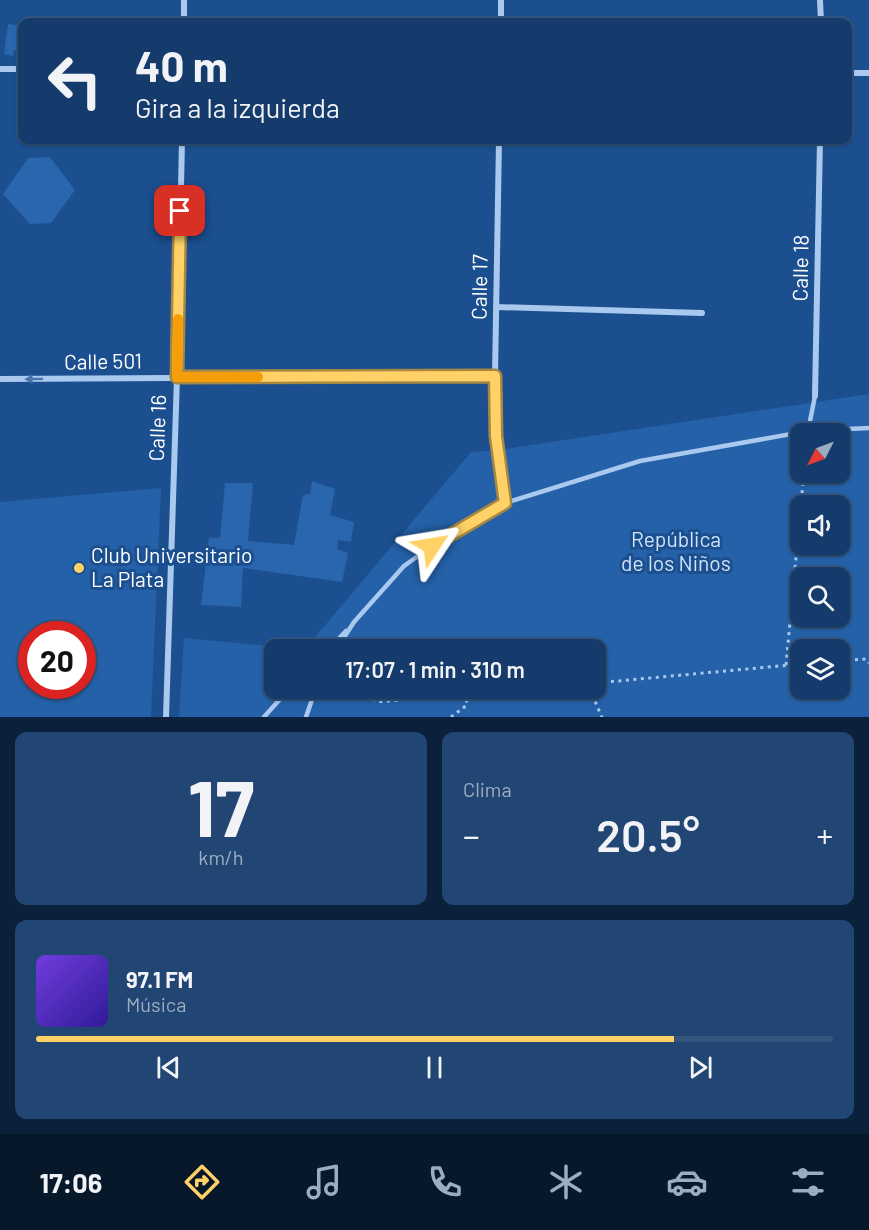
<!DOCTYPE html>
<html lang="es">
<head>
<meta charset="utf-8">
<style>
  :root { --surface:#143b6b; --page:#214673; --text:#f1f3f6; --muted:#9dadc1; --line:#33557e; --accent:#ffd166 }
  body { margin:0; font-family:Barlow,sans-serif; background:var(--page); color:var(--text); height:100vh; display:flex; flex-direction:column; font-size:22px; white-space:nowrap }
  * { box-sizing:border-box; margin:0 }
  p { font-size:20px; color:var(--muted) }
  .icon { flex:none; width:33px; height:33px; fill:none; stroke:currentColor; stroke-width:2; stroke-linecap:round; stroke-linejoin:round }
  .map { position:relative; height:717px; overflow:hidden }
  .drawer { display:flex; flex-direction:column; gap:15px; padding:15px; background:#0b203b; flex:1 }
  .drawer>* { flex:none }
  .top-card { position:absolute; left:18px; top:18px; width:834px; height:126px; border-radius:12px; box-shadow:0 2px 4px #0004,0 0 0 2px var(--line); background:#143b6b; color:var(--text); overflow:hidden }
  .needle { width:39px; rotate:228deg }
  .fabs { position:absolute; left:790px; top:423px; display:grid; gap:12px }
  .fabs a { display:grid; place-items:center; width:60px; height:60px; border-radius:12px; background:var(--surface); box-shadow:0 2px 4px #0004,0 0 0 2px var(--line); font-size:30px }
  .speed { position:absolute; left:18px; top:621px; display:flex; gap:12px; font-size:30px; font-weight:700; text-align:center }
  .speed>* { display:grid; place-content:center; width:78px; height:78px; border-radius:50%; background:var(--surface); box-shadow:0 2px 4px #0004,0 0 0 2px var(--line); line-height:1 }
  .speed .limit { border:9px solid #d22; background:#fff; color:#111 }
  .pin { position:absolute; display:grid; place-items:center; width:51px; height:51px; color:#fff; margin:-26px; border-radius:12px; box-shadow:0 3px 9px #0006 }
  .me { position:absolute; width:66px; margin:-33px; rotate:57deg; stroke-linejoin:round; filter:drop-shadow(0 0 4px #0008) }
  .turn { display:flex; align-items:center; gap:21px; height:126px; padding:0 18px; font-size:27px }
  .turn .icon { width:78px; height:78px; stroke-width:2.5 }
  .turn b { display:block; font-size:42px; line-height:51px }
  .big { font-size:45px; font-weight:600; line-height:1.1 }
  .drawer .tile { flex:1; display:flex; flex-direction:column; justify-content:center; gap:9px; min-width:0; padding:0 21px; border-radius:12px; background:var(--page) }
  .drawer .dial { align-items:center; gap:0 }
  .dial b { font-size:78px; line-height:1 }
  .song { display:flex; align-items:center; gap:18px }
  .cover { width:72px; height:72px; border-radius:9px; background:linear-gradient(135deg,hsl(260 70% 55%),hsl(250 70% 35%)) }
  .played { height:6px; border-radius:3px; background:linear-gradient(90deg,var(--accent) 80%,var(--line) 80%) }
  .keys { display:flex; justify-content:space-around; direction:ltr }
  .heat { display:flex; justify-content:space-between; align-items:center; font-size:33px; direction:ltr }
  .drawer .tiles { flex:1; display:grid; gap:15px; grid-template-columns:1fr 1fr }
  .tile:last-child { grid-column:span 2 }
  .trip { position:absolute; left:264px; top:639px; width:342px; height:60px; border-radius:12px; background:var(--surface); box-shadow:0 2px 4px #0004,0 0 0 2px var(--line); font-weight:600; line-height:60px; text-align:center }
  .menu { display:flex; height:96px; justify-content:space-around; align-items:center; background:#08182b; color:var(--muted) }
  .menu .icon { width:42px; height:42px }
  .menu .active { color:var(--accent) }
  .menu b { font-size:27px; color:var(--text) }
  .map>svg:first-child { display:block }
  .green { fill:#2461a8; fill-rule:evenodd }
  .building { fill:#2a66ad }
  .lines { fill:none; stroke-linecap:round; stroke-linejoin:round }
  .path { stroke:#a9c9ee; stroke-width:3; stroke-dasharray:3 4.5; stroke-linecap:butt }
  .service { stroke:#a9c9ee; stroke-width:4.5 }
  .minor { stroke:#a9c9ee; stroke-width:6 }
  .oneway { fill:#4674ac }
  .route-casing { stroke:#a68842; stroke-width:15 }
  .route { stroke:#ffd166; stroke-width:10 }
  .slow { stroke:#f59e0b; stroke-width:10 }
  .poi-dot { fill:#ffd166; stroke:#1b4f8f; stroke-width:2 }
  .labels { text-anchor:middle; stroke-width:6; stroke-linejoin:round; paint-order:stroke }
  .street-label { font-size:21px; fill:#fff; stroke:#1b4f8f }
  .park-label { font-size:21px; fill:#cfe3fa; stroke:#1b4f8f }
  .poi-label { font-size:21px; fill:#fff; stroke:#1b4f8f; text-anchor:start }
</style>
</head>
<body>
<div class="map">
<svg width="869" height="717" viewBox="0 0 869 717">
  <rect width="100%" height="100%" fill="#1b4f8f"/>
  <g class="green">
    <path d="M869,394V717H179L184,638L300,649L274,650V688H596V650L305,649L471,452L498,450ZM801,434H840V472H801ZM801,506H840V544H801ZM801,578H840V616H801ZM801,650H840V688H801Z"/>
    <path d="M161,488L151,717H0V502ZM32,634H82V686H32Z"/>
  </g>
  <g class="building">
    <polygon points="8,24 22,26 22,51 14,50 13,56 4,54"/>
    <polygon points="50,157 75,190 51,223 30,224 3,194 28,158"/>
    <polygon points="312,481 335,489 330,515 354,522 351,542 338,540 337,549 348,553 342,582 243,568 241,607 201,605 209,538 220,538 225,483 253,483 248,541 294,545 303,495 310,494"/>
  </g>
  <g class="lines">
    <g class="path">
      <polyline points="40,144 40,140"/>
      <polyline points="840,661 866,659 869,663"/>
      <polyline points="786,665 804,472"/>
      <polyline points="596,683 801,664"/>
      <polyline points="353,688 378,702 530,688"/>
      <polyline points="589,688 602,717"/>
      <polyline points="451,717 467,705 466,694"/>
    </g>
    <g class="service">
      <polyline points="808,431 815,396"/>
      <polyline points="496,436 505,503"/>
      <polyline points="328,650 346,631"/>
      <polyline points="336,650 354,622 404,566 446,536 505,503 640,461 808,431 869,428"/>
      <polyline points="264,717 290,688"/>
      <polyline points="306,717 316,688"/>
    </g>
    <g class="minor">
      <polyline points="820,0 821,22"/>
      <polyline points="184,22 184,0"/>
      <polyline points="501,22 501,0"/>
      <polyline points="0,69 22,69"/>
      <polyline points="848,73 869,73"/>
      <polyline points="496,307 702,313"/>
      <polyline points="0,379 495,376"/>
      <polyline points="815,396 820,140"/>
      <polyline points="496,436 495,376 499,140"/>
      <polyline points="166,717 177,377 182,140"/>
    </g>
  </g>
  <defs><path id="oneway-solid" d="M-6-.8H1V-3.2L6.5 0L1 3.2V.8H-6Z" transform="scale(1.5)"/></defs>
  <use class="oneway" href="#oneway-solid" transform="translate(34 379) rotate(179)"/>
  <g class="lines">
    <g class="route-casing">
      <polyline id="route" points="180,211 177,377 495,376 496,436 505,503 432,546"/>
    </g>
    <use href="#route" class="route"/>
    <polyline class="slow" points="178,319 177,377 258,377"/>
  </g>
  <circle class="poi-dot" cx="79" cy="568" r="6"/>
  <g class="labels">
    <g class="street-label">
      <text transform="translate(801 268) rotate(-89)" y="7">Calle 18</text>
      <text transform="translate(480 287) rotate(-89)" y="7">Calle 17</text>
      <text transform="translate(103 362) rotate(-1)" y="7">Calle 501</text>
      <text transform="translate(158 428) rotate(-88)" y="7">Calle 16</text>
    </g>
    <g class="park-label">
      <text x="676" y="547">República<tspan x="676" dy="24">de los Niños</tspan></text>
    </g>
    <g class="poi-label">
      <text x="91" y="563">Club Universitario<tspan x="91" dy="24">La Plata</tspan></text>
    </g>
  </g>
</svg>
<div class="fabs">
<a><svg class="needle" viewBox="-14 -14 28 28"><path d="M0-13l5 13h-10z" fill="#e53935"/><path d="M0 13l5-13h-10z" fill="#9dadc1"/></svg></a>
<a><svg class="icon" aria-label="sound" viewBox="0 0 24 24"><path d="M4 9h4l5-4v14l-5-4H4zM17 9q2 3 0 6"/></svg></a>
<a><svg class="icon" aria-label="search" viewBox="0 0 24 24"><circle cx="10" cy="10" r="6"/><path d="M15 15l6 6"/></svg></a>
<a><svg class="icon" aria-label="layers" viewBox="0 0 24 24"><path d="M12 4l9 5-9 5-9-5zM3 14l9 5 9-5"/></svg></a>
</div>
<div class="speed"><div class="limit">20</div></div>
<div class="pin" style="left:180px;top:211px;background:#d93025"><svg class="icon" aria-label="arrive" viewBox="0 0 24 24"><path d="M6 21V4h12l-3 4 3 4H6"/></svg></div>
<svg class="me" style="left:432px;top:546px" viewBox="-20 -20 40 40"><path d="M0-17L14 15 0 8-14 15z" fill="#ffd166" stroke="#fff" stroke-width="4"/></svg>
<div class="trip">17:07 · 1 min · 310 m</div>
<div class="top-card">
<div class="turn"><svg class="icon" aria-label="left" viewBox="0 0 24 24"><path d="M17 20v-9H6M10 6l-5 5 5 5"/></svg><div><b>40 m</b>Gira a la izquierda</div></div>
</div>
</div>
<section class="drawer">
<div class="tiles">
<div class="tile dial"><b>17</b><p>km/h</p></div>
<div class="tile"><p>Clima</p>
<div class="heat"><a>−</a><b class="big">20.5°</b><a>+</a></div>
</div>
<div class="tile">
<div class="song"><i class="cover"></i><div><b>97.1 FM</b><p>Música</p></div></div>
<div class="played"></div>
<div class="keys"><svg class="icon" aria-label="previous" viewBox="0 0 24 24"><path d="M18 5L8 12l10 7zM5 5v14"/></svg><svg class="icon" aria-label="pause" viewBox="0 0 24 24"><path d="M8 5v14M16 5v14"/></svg><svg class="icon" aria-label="next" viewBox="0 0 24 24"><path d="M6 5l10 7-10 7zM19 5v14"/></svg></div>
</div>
</div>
</section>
<nav class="menu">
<b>17:06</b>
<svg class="icon active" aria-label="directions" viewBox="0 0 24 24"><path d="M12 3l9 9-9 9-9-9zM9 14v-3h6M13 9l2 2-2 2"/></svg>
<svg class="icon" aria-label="music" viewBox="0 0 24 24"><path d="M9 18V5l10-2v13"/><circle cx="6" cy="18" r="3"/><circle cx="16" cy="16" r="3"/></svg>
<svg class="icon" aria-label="phone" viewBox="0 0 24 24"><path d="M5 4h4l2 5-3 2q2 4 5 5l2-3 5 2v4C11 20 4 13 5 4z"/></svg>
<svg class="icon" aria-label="climate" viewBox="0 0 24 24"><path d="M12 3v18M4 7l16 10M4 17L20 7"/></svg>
<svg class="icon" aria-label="car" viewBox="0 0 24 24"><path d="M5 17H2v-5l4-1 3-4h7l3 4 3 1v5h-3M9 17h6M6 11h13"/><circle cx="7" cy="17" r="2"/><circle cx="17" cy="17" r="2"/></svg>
<svg class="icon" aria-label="filters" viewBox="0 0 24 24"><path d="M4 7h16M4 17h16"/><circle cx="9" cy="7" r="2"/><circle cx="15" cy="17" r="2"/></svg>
</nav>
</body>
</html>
